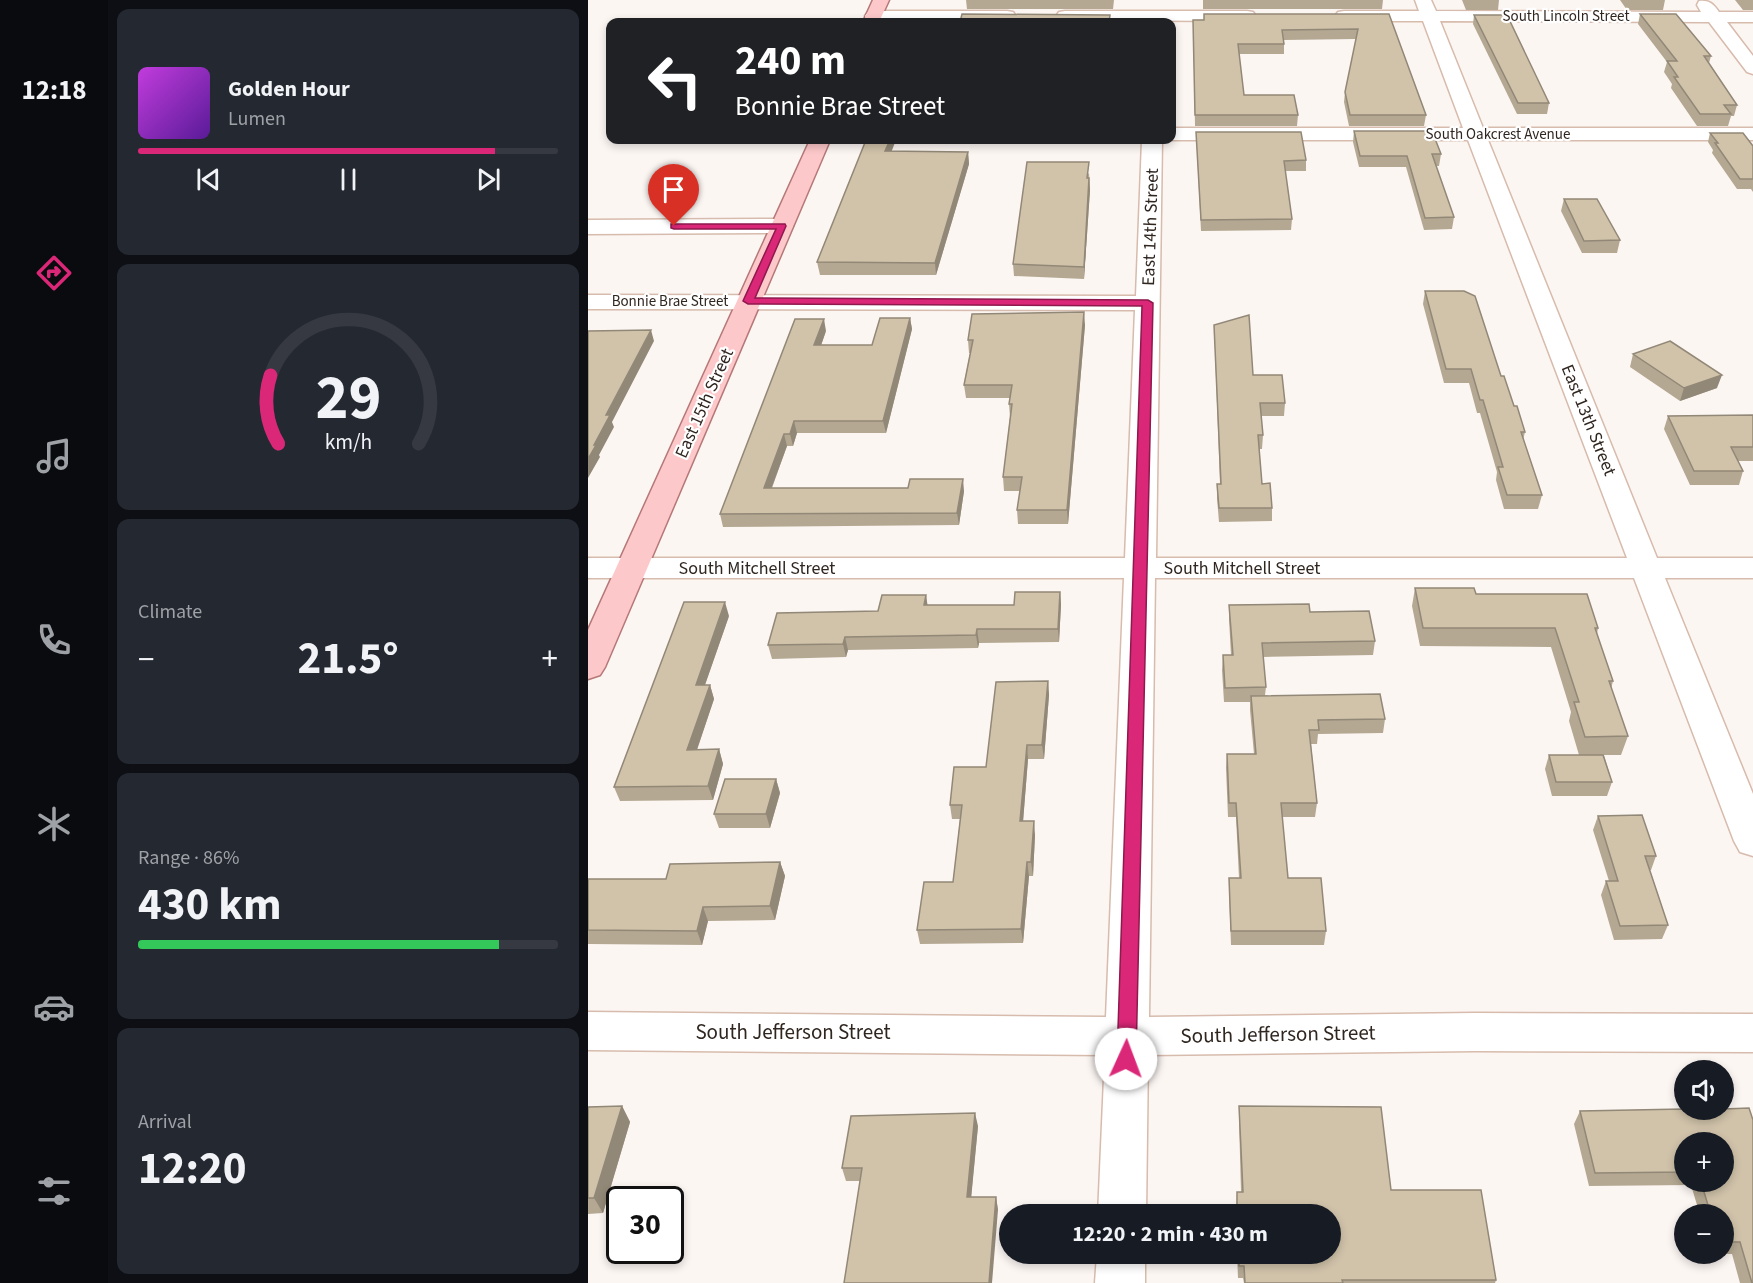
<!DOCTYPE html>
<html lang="en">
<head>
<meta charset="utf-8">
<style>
  :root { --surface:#171b24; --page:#242831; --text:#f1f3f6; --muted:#9ea1a6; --line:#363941; --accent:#db2777 }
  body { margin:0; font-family:"Source Sans 3",sans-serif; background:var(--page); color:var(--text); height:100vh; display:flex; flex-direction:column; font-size:22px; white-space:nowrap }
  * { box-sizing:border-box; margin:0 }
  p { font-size:20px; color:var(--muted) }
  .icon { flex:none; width:33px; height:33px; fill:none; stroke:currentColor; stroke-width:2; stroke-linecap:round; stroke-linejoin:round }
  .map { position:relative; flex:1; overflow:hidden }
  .side { display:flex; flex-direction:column; gap:9px; padding:9px; background:#0d0f14; width:480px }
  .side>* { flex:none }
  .top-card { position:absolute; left:18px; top:18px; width:570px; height:126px; border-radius:12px; box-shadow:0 3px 9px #0003; background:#202124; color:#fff; overflow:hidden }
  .fabs { position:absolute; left:1086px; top:1060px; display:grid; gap:12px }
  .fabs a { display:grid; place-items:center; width:60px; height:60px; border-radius:50%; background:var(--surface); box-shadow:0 3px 9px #0003; font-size:30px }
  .speed { position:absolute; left:18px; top:1186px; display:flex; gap:12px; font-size:30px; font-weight:700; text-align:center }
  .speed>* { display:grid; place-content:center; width:78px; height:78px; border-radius:50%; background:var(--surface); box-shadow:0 3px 9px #0003; line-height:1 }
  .speed .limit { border:3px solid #111; border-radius:9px; background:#fff; color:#111 }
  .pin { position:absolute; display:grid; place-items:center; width:51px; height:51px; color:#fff; margin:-62px -26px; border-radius:50% 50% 50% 0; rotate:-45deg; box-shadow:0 0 6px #0007 }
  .pin .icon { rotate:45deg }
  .me { position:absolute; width:66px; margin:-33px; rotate:2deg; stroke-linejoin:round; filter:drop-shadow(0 0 4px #0008) }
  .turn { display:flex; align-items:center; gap:21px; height:126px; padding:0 30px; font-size:27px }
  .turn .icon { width:78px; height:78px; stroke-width:2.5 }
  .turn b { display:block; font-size:42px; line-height:51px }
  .big { font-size:45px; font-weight:700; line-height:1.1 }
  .side .widget { flex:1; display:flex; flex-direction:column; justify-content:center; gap:9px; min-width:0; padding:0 21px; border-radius:12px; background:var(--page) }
  .side .dial { align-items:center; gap:0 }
  .dial svg { height:156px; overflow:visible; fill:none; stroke:var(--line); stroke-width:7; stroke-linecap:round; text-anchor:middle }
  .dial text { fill:var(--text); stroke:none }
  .song { display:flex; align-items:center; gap:18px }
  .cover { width:72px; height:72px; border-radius:9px; background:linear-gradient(135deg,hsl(290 70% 55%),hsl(270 70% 35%)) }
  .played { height:6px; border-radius:3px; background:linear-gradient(90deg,var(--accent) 85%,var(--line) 85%) }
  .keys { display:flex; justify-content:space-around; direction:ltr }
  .heat { display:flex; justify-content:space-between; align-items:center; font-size:33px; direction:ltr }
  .charge { height:9px; border-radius:4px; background:linear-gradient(90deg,#34c759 86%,var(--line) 0) }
  .trip { position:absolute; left:411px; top:1204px; width:342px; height:60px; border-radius:30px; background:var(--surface); box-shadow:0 3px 9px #0003; font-weight:700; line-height:60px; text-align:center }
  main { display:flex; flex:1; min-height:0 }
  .tabs { display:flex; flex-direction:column; width:108px; justify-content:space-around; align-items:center; background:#090b0e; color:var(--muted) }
  .tabs .icon { width:42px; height:42px }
  .tabs .current { color:var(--accent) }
  .tabs b { font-size:27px; color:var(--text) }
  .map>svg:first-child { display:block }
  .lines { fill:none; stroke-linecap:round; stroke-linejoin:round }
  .minor-casing { stroke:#d7bbac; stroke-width:3 }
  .major-casing { stroke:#b57877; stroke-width:3 }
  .minor { fill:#fff; fill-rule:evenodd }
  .major { fill:#fdc8ca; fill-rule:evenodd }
  .wall { fill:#b4a892; fill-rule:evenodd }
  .shaded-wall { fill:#928877 }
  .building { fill:#d1c3aa; stroke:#928877; stroke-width:1.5 }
  .route { fill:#db2777; stroke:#8e194d; stroke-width:1.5 }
  .labels { text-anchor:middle; stroke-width:4.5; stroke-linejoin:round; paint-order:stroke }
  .far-street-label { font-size:15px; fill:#302620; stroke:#fff }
  .street-label { font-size:18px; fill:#302620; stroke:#fff }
  .near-street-label { font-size:21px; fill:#302620; stroke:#fff }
</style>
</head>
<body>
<main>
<nav class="tabs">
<b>12:18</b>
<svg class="icon current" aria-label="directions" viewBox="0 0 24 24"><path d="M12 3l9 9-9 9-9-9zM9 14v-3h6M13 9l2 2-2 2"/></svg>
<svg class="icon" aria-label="music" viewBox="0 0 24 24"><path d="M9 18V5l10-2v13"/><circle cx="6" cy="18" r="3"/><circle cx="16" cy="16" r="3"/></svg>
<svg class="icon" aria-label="phone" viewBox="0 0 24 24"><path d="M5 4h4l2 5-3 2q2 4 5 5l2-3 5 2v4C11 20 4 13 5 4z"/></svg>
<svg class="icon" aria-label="climate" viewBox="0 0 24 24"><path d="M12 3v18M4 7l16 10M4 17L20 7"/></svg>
<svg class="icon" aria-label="car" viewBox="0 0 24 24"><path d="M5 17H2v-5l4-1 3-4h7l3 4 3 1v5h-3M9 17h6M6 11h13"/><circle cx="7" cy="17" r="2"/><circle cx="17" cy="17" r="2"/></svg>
<svg class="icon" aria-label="filters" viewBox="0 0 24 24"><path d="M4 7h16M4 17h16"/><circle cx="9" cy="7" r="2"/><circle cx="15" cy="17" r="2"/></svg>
</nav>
<section class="side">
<div class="widget">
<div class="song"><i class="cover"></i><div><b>Golden Hour</b><p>Lumen</p></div></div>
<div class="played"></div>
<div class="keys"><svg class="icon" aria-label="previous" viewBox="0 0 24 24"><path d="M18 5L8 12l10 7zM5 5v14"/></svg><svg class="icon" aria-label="pause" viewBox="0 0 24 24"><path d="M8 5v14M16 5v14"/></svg><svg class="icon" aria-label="next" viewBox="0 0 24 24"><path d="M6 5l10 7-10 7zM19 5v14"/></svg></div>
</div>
<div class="widget dial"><svg viewBox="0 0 100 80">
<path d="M14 69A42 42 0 1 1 86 69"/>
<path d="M14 69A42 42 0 0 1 10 34" stroke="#db2777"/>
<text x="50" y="56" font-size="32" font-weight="700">29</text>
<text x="50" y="72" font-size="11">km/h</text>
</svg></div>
<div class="widget"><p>Climate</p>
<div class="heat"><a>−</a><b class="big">21.5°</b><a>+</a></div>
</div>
<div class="widget"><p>Range · 86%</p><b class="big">430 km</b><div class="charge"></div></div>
<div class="widget"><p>Arrival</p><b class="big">12:20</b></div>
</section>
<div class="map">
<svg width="1165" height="1283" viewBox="0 0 1165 1283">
  <rect width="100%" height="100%" fill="#fcf6f3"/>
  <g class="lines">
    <g class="minor-casing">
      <g id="minor">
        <path d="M827,0H843L848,11L1113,12L1109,5L1111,1C1122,0 1125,4 1131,12H1165V22H1139L1165,56V74L1159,72L1121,22L852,21L895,128H1165V140H900L1069,558H1165V578H1077L1165,794V856L1152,852L1146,841L1046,578H567L561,1017L887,1013L1165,1014V1052L887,1051L560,1055L558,1215H510L517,1055L0,1050V1012L518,1017L536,578H0V558H537L547,310L0,309V295L548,296L554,140H574L568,558H1039L880,140H582L584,128H875L835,21H756L750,20L747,16L750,12L756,11H831Z"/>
        <polygon points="286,11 419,11 425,12 428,16 425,20 419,21 280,20 277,16 280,12"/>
        <polygon points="477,11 659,11 665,12 668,16 665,20 659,21 471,20 468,16 471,12"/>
        <polygon points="194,219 202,221 205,226 202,231 194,233 0,234 0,220"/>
        <polygon points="509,1254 557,1254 557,1283 507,1283"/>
      </g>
    </g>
    <g class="major-casing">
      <g id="major">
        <polygon points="285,0 301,0 291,22 275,22"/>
        <polygon points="222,140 242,140 17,667 12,675 0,679 0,630"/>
      </g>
    </g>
    <use href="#minor" class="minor"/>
    <use href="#major" class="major"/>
  </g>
  <g class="wall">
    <polygon points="378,0 526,0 525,9 379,9"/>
    <polygon points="615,0 795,0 794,9 615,9"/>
    <polygon points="874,0 911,0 910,10 878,10"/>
    <polygon points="989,0 1077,0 1075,10 1039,10 1032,0"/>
    <polygon points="1147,0 1165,0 1165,10 1155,10"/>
    <polygon points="801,14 838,115 836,126 761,126 756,102 757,92 768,39 696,40 696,54 651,54 656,95 710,115 709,126 607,126 605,20"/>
    <polygon points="1052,14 1123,56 1121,63 1149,105 1146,116 1143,116 1140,126 1109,126 1083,88 1084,84 1076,72 1079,62 1050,24"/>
    <polygon points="886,15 961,103 959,114 929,114 885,24"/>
    <polygon points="766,131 853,154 851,166 848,166 866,217 864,229 836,230 818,167 771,167 765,142"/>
    <polygon points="608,132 718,160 718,171 697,171 704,219 703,230 613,231"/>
    <polygon points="1122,133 1165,146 1165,192 1163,189 1149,189 1124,153 1125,150 1120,142"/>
    <polygon points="304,151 380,152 381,164 348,275 232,275 229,262"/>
    <polygon points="501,173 502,190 496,279 426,276 425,264"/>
    <polygon points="976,199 1032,240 1029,253 994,253 973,211"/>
    <polygon points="837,291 913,376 937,432 935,440 954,495 950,509 916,509 908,480 909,472 892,413 889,413 881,383 856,383 835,304"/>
    <polygon points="322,318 324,329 298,433 209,433 205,446 199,446 184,488 376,491 371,525 135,527 132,514 238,331 233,345 284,345"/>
    <polygon points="497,325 480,524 430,524 429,510 432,491 416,491 415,477 422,417 421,404 422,398 378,398 376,385 382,353 381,353 380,340"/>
    <polygon points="626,325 665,375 697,403 696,416 673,416 675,435 674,449 671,449 674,484 684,508 684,521 631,522 629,498 629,484 632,484"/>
    <polygon points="1045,354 1129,388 1092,401 1042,367"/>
    <polygon points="1165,415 1165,461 1150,461 1155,471 1151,485 1102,485 1076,429 1080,416"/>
    <polygon points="827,588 888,594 1010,628 1009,634 1025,681 1023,689 1040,736 1033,755 1016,755 1024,782 1019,796 964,796 957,769 961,755 991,755 981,721 983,712 963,647 832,646 824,606"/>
    <polygon points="472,592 473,605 471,642 391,643 390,648 260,650 258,657 184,659 180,645 290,611 338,595 339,605 426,605"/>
    <polygon points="641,605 722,612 787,641 785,655 675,657 678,687 677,695 797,719 795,733 730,734 729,744 723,744 729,803 727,817 694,817 700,878 738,931 736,945 643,945 641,892 641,878 651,878 648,817 640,817 638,768 639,754 666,754 662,710 662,702 636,702 634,670 635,655 643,655 641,619"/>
    <polygon points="141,616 117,685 122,685 126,699 109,750 131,749 135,764 125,800 32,801 26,787"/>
    <polygon points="460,681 461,695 456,759 440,759 435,821 447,835 445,876 441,876 435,943 332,944 329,930 365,882 372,819 364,819 362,805 398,767"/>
    <polygon points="188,779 192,793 182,828 131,828 126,814"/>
    <polygon points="1010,816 1068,856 1063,870 1062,870 1080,925 1074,939 1026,940 1013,895 1018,881 1021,881 1005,830"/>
    <polygon points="192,862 197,876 187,920 120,921 114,945 0,944 0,879 78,879"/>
    <polygon points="34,1106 42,1122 15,1213 0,1214 0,1107"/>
    <polygon points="651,1106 803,1190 908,1280 907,1283 656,1283 655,1278 650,1278 649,1254 742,1254 742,1215 648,1215 649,1192 653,1192 651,1120"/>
    <path d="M992,1111L1165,1120V1283H1152L1144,1254H1123H1136V1215H1112L1103,1185L1001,1186L986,1124ZM1096,1143L1136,1182H1096Z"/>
    <polygon points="390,1126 383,1197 408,1197 410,1210 272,1181 258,1181 254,1168"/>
  </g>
  <g class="shaded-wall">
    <polygon points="302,140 308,140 299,163 297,151"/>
    <polygon points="380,152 381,164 348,275 347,263"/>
    <polygon points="501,178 502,190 496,279 496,267"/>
    <polygon points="496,312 497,325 480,524 479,510"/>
    <polygon points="322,318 324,329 298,433 295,421"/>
    <polygon points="236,319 238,331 229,357 226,345"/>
    <polygon points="63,330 66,341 24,422 26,427 11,455 12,457 0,478 0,459 18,415"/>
    <polygon points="1134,375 1129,388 1092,401 1096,388"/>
    <polygon points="206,421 209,433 205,446 202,434"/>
    <polygon points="196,434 199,446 179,500 176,488"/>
    <polygon points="375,479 376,491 371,525 369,513"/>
    <polygon points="472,592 473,605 471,642 470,629"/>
    <polygon points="338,595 340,608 336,605"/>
    <polygon points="137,602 141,616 112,699 108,685"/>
    <polygon points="389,629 391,643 390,648 388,635"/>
    <polygon points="257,637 260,650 258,657 255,644"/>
    <polygon points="460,681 461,695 456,759 454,745"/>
    <polygon points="122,685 126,699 104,764 99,750"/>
    <polygon points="439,745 440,759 434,835 432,821"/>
    <polygon points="131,749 135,764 125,800 120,786"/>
    <polygon points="188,779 192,793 182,828 178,814"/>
    <polygon points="446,821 447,835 445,876 443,862"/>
    <polygon points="192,862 197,876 187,920 182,906"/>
    <polygon points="439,862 441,876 435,943 433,929"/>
    <polygon points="115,907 120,921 114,945 109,931"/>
    <polygon points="34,1106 42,1122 15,1213 6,1198"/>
    <polygon points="387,1113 390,1126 382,1210 379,1197"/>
    <polygon points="408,1197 410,1210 404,1283 401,1283"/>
  </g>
  <g class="building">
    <polygon points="374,14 522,15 521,22 372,22"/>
    <polygon points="616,14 801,14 838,115 762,115 757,92 770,29 694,30 696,44 650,44 656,95 706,95 710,115 607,115 605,20 616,20"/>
    <polygon points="1052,14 1088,14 1123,56 1116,56 1149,105 1136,105 1143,114 1112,114 1086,77 1090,77 1079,61 1089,61"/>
    <polygon points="886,15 919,15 961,103 930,103"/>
    <polygon points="322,20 351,20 350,22 321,22"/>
    <polygon points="766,131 844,131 853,154 844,154 866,217 837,218 819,156 772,156"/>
    <polygon points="608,132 713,132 718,160 696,161 704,219 613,220"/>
    <polygon points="1122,133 1155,133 1165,146 1165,179 1152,179 1127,143 1130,143"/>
    <polygon points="278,140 302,140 297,151 380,152 347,263 229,262"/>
    <polygon points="439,162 501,162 499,178 501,178 496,267 425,264"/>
    <polygon points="976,199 1009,199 1032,240 996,241"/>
    <polygon points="837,291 876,291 887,296 913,376 916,376 926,406 929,406 937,432 933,432 954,495 919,495 910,467 915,467 895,400 892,400 883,369 858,369"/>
    <polygon points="496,312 479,510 429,510 434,477 415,477 424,404 421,404 424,385 376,385 385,340 380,340 384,314"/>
    <polygon points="661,315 665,375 694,375 697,403 672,403 675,435 670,435 674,484 682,483 684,508 631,508 629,484 633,484 626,325"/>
    <polygon points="292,318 322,318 295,421 206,421 202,434 196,434 176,488 320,488 322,479 375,479 369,513 132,514 207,319 236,319 226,345 284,345"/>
    <polygon points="63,330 18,415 22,415 6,445 8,445 0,459 0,331"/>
    <polygon points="1082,341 1134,375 1096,388 1045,354"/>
    <polygon points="1165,415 1165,447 1143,447 1155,471 1106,471 1080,416"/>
    <polygon points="827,588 886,588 888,594 999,594 1010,628 1007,628 1025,681 1021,681 1040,736 997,737 986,702 991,702 967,628 835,628"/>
    <polygon points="427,592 472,592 470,629 389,629 388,635 257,637 255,644 180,645 189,613 290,611 294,595 338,595 336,605 426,605"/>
    <polygon points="96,602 137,602 108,685 122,685 99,750 131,749 120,786 26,787"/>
    <polygon points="721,604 722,612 781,611 787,641 674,643 678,687 637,688 635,655 645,655 641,605"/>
    <polygon points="460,681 454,745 439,745 432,821 446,821 443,862 439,862 433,929 329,930 336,882 365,882 374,805 362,805 366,767 398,767 408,682"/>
    <polygon points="792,694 797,719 730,720 731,730 721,730 729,803 693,803 700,878 733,878 738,931 643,931 641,878 653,878 648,803 641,803 639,754 668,754 663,696"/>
    <polygon points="961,755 1015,755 1024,782 968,782"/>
    <polygon points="137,779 188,779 178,814 126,814"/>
    <polygon points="1054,815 1068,856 1057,856 1080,925 1032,926 1018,881 1030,881 1010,816"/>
    <polygon points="192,862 182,906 115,907 109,931 0,930 0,879 78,879 82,864"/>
    <polygon points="34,1106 6,1198 0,1198 0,1107"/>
    <polygon points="651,1106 793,1107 803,1190 893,1190 908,1280 754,1280 755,1283 657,1283 656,1266 651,1266 651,1254 742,1254 742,1215 649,1215 649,1192 655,1192"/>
    <polygon points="1161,1108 1165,1120 1165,1283 1164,1283 1152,1242 1136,1242 1136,1215 1123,1215 1113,1182 1136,1182 1136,1143 1096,1143 1096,1172 1007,1173 992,1111 1096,1109 1136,1110 1136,1109"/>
    <polygon points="387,1113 379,1197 408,1197 401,1283 256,1283 274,1168 254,1168 263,1116"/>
  </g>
  <polygon class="route" points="83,224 197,224 198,226 167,298 560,300 565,303 548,1059 545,1064 538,1067 532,1064 529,1059 554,306 160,304 155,301 188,229 86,229 83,228"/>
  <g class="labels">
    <g class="far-street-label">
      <text x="978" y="21">South Lincoln Street</text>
      <text x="910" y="139">South Oakcrest Avenue</text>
      <text x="82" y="306">Bonnie Brae Street</text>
    </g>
    <g class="street-label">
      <text transform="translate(562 227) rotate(-88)" y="6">East 14th Street</text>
      <text transform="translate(116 403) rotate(-66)" y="6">East 15th Street</text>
      <text transform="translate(1001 420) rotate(68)" y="6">East 13th Street</text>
      <text x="169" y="574">South Mitchell Street</text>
      <text x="654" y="574">South Mitchell Street</text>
    </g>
    <g class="near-street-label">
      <text x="205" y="1039">South Jefferson Street</text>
      <text transform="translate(690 1034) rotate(-1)" y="7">South Jefferson Street</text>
    </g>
  </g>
</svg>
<div class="fabs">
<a><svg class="icon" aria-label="sound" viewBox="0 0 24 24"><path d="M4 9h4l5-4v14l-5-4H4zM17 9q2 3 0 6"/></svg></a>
<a>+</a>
<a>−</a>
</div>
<div class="speed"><div class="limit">30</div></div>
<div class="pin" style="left:86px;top:226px;background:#d93025"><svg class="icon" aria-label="arrive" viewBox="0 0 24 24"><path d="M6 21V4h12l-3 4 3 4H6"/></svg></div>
<svg class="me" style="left:538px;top:1059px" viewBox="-20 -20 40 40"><circle r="19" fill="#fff"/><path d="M0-13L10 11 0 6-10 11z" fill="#db2777"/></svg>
<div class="trip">12:20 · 2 min · 430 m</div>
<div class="top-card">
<div class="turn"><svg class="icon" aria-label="left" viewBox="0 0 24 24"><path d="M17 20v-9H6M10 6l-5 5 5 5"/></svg><div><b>240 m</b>Bonnie Brae Street</div></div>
</div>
</div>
</main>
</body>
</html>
